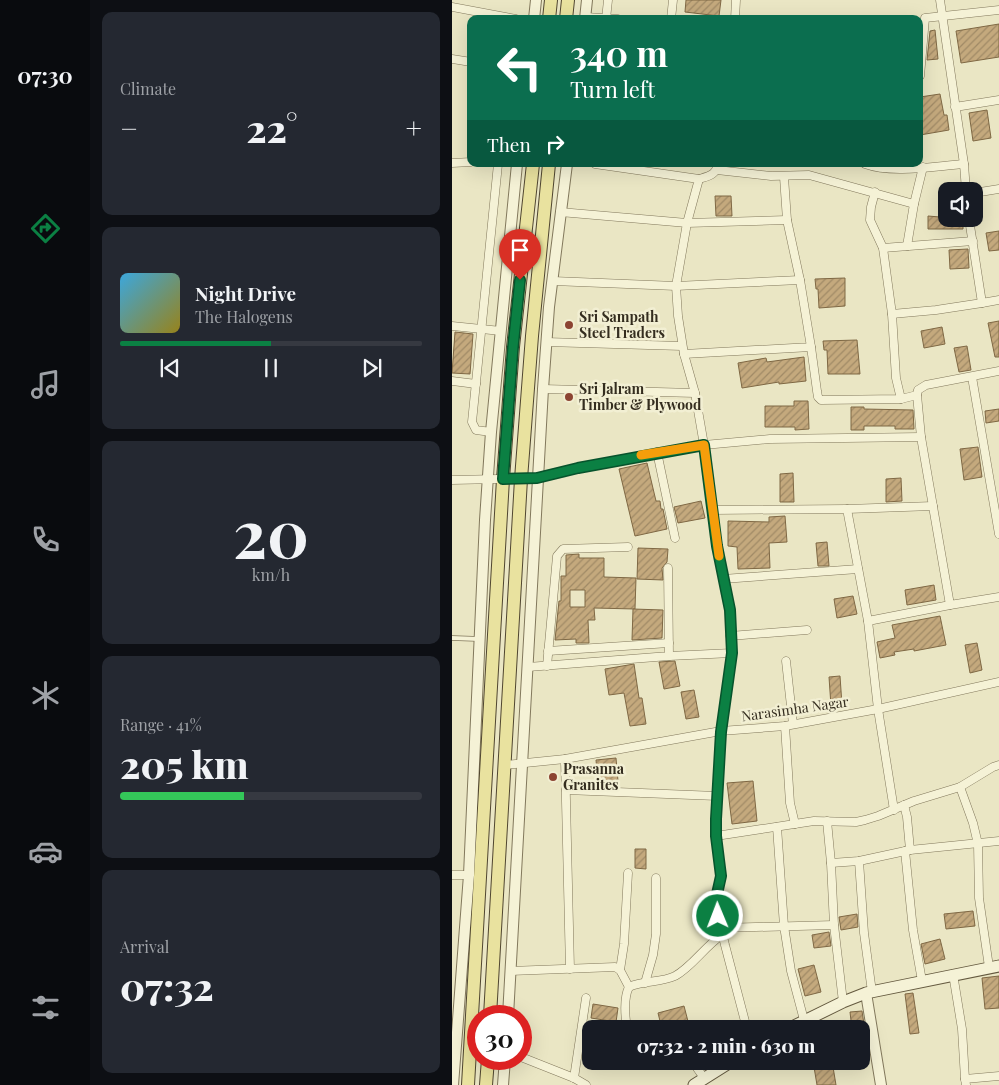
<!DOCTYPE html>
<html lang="en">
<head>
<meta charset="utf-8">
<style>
  :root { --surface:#171b24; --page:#242831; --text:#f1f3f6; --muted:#9ea1a6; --line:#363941; --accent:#0b8043 }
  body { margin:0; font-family:"Playfair Display",serif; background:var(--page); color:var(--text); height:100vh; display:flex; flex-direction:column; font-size:19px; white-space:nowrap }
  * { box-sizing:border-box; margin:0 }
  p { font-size:16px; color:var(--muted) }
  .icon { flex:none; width:28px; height:28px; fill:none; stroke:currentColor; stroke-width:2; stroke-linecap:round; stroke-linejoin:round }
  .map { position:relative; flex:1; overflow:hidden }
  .sheet { display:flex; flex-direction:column; gap:12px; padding:12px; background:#0d0f14; width:362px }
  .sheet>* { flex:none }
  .top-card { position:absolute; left:15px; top:15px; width:456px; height:152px; border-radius:10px; box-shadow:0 5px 20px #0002; background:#0b6e4f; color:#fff; overflow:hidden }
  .fabs { position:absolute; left:486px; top:182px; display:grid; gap:10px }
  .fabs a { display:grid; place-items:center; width:45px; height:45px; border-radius:10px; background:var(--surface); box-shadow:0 5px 20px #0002; font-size:25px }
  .speed { position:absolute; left:15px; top:1005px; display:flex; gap:10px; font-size:25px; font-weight:700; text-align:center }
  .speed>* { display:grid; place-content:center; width:65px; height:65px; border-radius:50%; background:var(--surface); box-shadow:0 5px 20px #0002; line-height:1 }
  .speed .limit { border:8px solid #d22; background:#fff; color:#111 }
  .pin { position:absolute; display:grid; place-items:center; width:42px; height:42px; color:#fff; margin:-51px -21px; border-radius:50% 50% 50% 0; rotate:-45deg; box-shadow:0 0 5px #0007 }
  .pin .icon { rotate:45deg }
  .me { position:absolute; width:55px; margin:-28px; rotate:359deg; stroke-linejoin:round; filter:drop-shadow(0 0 4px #0008) }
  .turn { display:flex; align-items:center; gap:18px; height:105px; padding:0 20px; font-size:22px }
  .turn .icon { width:65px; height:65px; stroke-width:2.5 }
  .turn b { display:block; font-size:35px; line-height:42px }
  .then { display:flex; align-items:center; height:48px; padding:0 20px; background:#0003; gap:10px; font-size:19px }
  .big { font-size:38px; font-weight:800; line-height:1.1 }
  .sheet .widget { flex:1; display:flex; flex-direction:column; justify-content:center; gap:8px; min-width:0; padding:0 18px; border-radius:10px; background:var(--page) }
  .sheet .dial { align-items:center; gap:0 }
  .dial b { font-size:65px; line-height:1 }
  .song { display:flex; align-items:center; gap:15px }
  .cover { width:60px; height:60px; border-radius:8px; background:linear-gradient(135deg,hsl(200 70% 55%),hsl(50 70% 35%)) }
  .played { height:5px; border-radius:2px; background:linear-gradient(90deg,var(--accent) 50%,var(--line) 50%) }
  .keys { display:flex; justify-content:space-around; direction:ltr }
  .heat { display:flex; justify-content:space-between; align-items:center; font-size:28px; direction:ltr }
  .charge { height:8px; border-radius:4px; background:linear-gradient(90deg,#34c759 41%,var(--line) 0) }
  .trip { position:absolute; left:130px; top:1020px; width:288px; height:50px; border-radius:10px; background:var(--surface); box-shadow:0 5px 20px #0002; font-weight:800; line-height:50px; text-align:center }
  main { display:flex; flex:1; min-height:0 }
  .dock { display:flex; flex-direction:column; width:90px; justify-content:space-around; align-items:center; background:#090b0e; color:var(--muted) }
  .dock .icon { width:35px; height:35px }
  .dock .on { color:var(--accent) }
  .dock b { font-size:22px; color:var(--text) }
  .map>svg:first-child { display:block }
  .building { fill:url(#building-hatch); stroke:#7f6844; fill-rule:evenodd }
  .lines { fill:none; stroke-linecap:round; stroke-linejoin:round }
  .service-casing { stroke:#82785c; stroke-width:5.5 }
  .minor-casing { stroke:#82785c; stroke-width:9 }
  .tertiary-casing { stroke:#82785c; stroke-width:12 }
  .secondary-casing { stroke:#64593f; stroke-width:13 }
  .primary-casing { stroke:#504630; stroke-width:14 }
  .service { stroke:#f5f2d6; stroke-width:4 }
  .minor { stroke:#f5f2d6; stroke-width:8 }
  .tertiary { stroke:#f5f2d6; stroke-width:10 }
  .secondary { stroke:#f5f2d6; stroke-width:11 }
  .primary { stroke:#e9e29f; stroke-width:12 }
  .route-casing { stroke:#07532c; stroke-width:12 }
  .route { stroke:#0b8043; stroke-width:9 }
  .slow { stroke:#f59e0b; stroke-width:9 }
  .poi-dot { fill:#8c4432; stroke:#f2efd3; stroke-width:2 }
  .labels { text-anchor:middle; stroke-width:5; stroke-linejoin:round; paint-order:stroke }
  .poi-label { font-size:14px; font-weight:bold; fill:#342d1f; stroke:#f2efd3; text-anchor:start }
  .street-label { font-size:14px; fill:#342d1f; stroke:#f2efd3 }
</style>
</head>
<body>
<main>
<nav class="dock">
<b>07:30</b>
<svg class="icon on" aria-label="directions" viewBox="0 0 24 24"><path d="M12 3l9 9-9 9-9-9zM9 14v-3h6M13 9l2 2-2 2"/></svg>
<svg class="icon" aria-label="music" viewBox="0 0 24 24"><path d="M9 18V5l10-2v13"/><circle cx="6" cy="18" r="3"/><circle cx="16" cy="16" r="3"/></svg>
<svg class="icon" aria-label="phone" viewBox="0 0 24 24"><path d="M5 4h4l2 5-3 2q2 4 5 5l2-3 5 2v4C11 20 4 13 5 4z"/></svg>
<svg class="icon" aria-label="climate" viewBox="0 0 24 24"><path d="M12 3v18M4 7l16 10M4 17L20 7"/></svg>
<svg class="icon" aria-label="car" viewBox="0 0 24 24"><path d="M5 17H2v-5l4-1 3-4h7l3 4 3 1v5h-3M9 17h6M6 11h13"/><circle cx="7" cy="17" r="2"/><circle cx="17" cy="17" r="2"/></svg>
<svg class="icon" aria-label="filters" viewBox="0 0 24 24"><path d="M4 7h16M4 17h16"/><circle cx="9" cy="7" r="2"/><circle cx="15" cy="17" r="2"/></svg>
</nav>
<section class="sheet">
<div class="widget"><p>Climate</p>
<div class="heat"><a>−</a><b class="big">22°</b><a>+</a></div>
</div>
<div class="widget">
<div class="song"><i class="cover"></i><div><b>Night Drive</b><p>The Halogens</p></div></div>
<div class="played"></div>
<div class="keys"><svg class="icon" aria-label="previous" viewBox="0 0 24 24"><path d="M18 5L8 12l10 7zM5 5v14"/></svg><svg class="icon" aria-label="pause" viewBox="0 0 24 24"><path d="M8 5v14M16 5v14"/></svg><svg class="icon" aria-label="next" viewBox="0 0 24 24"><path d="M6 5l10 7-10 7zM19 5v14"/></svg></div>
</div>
<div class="widget dial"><b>20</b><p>km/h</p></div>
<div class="widget"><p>Range · 41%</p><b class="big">205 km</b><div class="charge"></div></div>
<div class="widget"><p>Arrival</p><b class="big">07:32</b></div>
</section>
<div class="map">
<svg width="547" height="1085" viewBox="0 0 547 1085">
  <defs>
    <pattern id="building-hatch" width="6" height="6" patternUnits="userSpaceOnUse" patternTransform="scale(1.25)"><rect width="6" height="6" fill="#c4a97d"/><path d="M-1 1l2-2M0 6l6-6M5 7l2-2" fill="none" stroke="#a08a66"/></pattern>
  </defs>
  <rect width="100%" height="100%" fill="#eae6c4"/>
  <g class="building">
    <polygon points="234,0 269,0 267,16 233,12"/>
    <polygon points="547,24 547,57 509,63 504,31"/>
    <polygon points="483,30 486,59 475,60 478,31"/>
    <polygon points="488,94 492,115 495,115 497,130 468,135 468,97"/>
    <polygon points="535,110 539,138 521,141 517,113"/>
    <polygon points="263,196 279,196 280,216 264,216"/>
    <polygon points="476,216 511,219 511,229 476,229"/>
    <polygon points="547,231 547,250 537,251 534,233"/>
    <polygon points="516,249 517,268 498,269 497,250"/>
    <polygon points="393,278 393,306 367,308 366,289 364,289 363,279"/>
    <polygon points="547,321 547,357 543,357 536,323"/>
    <polygon points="490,327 493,344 472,348 469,331"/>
    <polygon points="3,332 21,334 18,374 0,373"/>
    <polygon points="405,340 408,374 376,374 375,350 372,350 371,341"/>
    <polygon points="515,346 519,370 507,372 502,348"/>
    <polygon points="352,357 354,381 327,384 327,382 290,388 286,363 314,358 315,362"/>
    <polygon points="342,401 356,401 357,429 343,430 343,427 313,427 313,406 342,406"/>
    <polygon points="399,407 412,407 412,409 461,410 462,429 443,429 443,426 412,426 412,430 399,430"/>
    <polygon points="547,409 547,421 534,423 533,411"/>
    <polygon points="526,447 530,477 512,480 508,449"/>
    <polygon points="195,463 204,501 208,501 209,509 211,509 215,529 183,536 167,469"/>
    <polygon points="341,473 342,502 328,502 328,474"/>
    <polygon points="449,478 450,501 434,502 434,479"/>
    <polygon points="249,501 253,518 226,523 222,507"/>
    <polygon points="333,516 335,542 317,543 318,568 286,569 285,547 276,546 276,521 317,522 317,517"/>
    <polygon points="375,542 377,566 366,566 364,543"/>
    <polygon points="186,548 216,549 215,562 210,568 211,580 185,579"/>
    <path d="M127,554V558H152V577L184,578L183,609L142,608L143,620H136L137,643H124V639L103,640L107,601H109V576H114V555ZM118,590H133V607H118Z"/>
    <polygon points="482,585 484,600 455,605 453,590"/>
    <polygon points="401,596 405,614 385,618 382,599"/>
    <polygon points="181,609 211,610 210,638 180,640"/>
    <polygon points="488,616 494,645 462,651 462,649 442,652 443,655 428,658 425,642 443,638 440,625"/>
    <polygon points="525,643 530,670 518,673 513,645"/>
    <polygon points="223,661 228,686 212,689 207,662"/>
    <polygon points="182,664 187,698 190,698 194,724 178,726 172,693 157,695 153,669"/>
    <polygon points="388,676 390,705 379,706 377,677"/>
    <polygon points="242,690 247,717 234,719 229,692"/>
    <polygon points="164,758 166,781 146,783 144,760"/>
    <polygon points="301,781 305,821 280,824 275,783"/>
    <polygon points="183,849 194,849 194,869 183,868"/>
    <polygon points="521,911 523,926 494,929 492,914"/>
    <polygon points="405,914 406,927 389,930 387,917"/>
    <polygon points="377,932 379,946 362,948 360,935"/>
    <polygon points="488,939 493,959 473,964 469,944"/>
    <polygon points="362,965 369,992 353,996 346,969"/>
    <polygon points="547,976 547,1008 533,1009 530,978"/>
    <polygon points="461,993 467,1033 458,1034 453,994"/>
    <polygon points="141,1004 166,1008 164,1022 139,1018"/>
    <polygon points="232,1006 238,1029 210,1029 206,1013"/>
    <polygon points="410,1011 413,1031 409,1031 409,1029 400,1029 398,1012"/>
    <polygon points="361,1061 380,1061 384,1085 365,1085"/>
  </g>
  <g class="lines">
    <g class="service-casing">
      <polyline id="service" points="0,638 27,639"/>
    </g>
    <g class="minor-casing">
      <g id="minor">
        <polyline points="488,0 512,164 514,191"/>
        <polyline points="0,7 64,19"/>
        <polyline points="133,17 166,19"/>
        <polyline points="154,19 156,0"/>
        <polyline points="219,19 221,0"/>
        <polyline points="283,19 284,0"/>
        <polyline points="0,59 19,62"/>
        <polyline points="468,76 473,18 547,10"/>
        <polyline points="503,107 547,100"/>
        <polyline points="0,163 19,162"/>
        <polyline points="143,164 247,179 235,223 224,286 226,316 232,354 243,393 252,445 265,546 278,610 279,664 269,731 264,819 264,836 269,876 263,903 273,945 295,1029"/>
        <path d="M413,164C440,174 483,166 512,164"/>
        <polyline points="265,170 319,176 357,175 462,204"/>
        <path d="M247,179C257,176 264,175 266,164"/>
        <polyline points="423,192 419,207 418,220 431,248 440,314 444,378 449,399"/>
        <polyline points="522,193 547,189"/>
        <polyline points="108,212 235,223 335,220"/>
        <polyline points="517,219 530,303 547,300"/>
        <polyline points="455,246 462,204 471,167"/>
        <polyline points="431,248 521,241"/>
        <polyline points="101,281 224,286 348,280"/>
        <polyline points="440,314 484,310 530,303"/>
        <polyline points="0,326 49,331"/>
        <polyline points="94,342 230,346"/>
        <polyline points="359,347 365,391 366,397 369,400 449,399 465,395"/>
        <polyline points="232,354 359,347 348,280 335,220 332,177"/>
        <polyline points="547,371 474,385 466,390 465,395 469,437 498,605 547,597"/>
        <polyline points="520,377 547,534"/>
        <polyline points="0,381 24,384"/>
        <polyline points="91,389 243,393"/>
        <polyline points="39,432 24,430 20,422 46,164"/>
        <polyline points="205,452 223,538"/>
        <polyline points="0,480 85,478 126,468 252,445 318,439 469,437"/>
        <polyline points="395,509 481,506"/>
        <polyline points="260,510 395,509 416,621 426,709 442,810"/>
        <polyline points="271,579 406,569"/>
        <polyline points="416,621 498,605"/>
        <polyline points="278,636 355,630"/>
        <polyline points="96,651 217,643"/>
        <polyline points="217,656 280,653"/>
        <polyline points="334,661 341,724"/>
        <polyline points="95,666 105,556 111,549 176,547"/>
        <polyline points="76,667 217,656 216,568"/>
        <polyline points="333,726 338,803 343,824"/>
        <polyline points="113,759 118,969"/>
        <polyline points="53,765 113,759 269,731 333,726 426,709 547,682"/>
        <polyline points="508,787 521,823 526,844 527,898 537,967"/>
        <polyline points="114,790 265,796"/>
        <polyline points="452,805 455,817 458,850"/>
        <polyline points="375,821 379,863 382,925 391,1002"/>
        <polyline points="325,827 332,926 339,971 352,1020"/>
        <polyline points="264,836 362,821 404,822 413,820 426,816 462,801 508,787 541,767 547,765"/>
        <polyline points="453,851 461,930 470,981"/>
        <polyline points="407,861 412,933 420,992"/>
        <polyline points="379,863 407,861 458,850 547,841"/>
        <polyline points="0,875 17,875"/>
        <polyline points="269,928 382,925"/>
        <polyline points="168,970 172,944 176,873"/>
        <polyline points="58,971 163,967 168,970 177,987"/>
        <polyline points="501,974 510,1029 513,1079"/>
        <polyline points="193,983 201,955 204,934 204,878"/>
        <path d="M175,1029C173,1016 171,999 177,987C192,980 208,983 223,976C240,967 253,946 270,935"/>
        <polyline points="69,1057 122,1078 134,1085"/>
        <polyline points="240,1061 252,1078"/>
        <polyline points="122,1078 134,998"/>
        <polyline points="514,1085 513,1079 547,1076"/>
      </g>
    </g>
    <g class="tertiary-casing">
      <g id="tertiary">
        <polyline points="82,19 84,0"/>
        <polyline points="133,19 135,0"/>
        <polyline points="414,993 429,1085"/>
        <polyline points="56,1016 91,389 97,307 115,164"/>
        <polyline points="1,1085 17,875 33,520 39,432 65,164"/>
        <polyline points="51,1085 53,1059"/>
      </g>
    </g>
    <g class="secondary-casing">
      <g id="secondary">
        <polyline points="336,1029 391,1002 414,993 547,966"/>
        <polyline points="242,1085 280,1061"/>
      </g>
    </g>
    <g class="primary-casing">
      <g id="primary">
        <polyline points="97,19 99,0"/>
        <polyline points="114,19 116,0"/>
        <polyline points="38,1016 69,479 80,336 97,164"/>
        <polyline points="16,1085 51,479 61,347 81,164"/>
        <polyline points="34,1085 36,1059"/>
      </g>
    </g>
    <use href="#service" class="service"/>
    <use href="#minor" class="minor"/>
    <use href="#tertiary" class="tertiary"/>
    <use href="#secondary" class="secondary"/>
    <use href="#primary" class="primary"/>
  </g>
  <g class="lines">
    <g class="route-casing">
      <polyline id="route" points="68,280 61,347 51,479 85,478 126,468 252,445 265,546 278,610 280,653 269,732 264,819 264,836 269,876 263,903 266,916"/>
    </g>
    <use href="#route" class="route"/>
    <polyline class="slow" points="189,455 252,445 267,556"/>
  </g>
  <g class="poi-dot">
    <circle cx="117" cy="325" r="5"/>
    <circle cx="117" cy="397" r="5"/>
    <circle cx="101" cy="777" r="5"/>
  </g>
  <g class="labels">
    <g class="poi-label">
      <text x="127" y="322">Sri Sampath<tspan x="127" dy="16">Steel Traders</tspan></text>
      <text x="127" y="394">Sri Jalram<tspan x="127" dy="16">Timber &amp; Plywood</tspan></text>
      <text x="111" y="774">Prasanna<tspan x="111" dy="16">Granites</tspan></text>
    </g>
    <g class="street-label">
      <text transform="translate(343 709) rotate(-8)" y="5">Narasimha Nagar</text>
    </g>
  </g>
</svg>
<div class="fabs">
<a><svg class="icon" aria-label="sound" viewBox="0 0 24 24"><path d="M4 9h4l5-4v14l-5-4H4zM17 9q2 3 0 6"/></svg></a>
</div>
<div class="speed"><div class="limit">30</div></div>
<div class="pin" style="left:68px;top:280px;background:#d93025"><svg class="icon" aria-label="arrive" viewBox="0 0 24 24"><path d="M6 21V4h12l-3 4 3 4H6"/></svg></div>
<svg class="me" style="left:266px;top:916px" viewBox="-20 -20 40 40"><circle r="17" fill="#0b8043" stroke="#fff" stroke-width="3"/><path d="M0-11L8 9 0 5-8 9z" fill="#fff"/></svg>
<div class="trip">07:32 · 2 min · 630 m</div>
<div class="top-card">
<div class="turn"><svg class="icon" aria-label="left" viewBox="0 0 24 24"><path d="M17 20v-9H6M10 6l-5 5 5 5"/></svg><div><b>340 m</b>Turn left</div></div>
<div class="then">Then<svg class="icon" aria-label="right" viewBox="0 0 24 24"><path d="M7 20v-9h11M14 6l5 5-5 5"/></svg></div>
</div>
</div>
</main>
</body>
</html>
